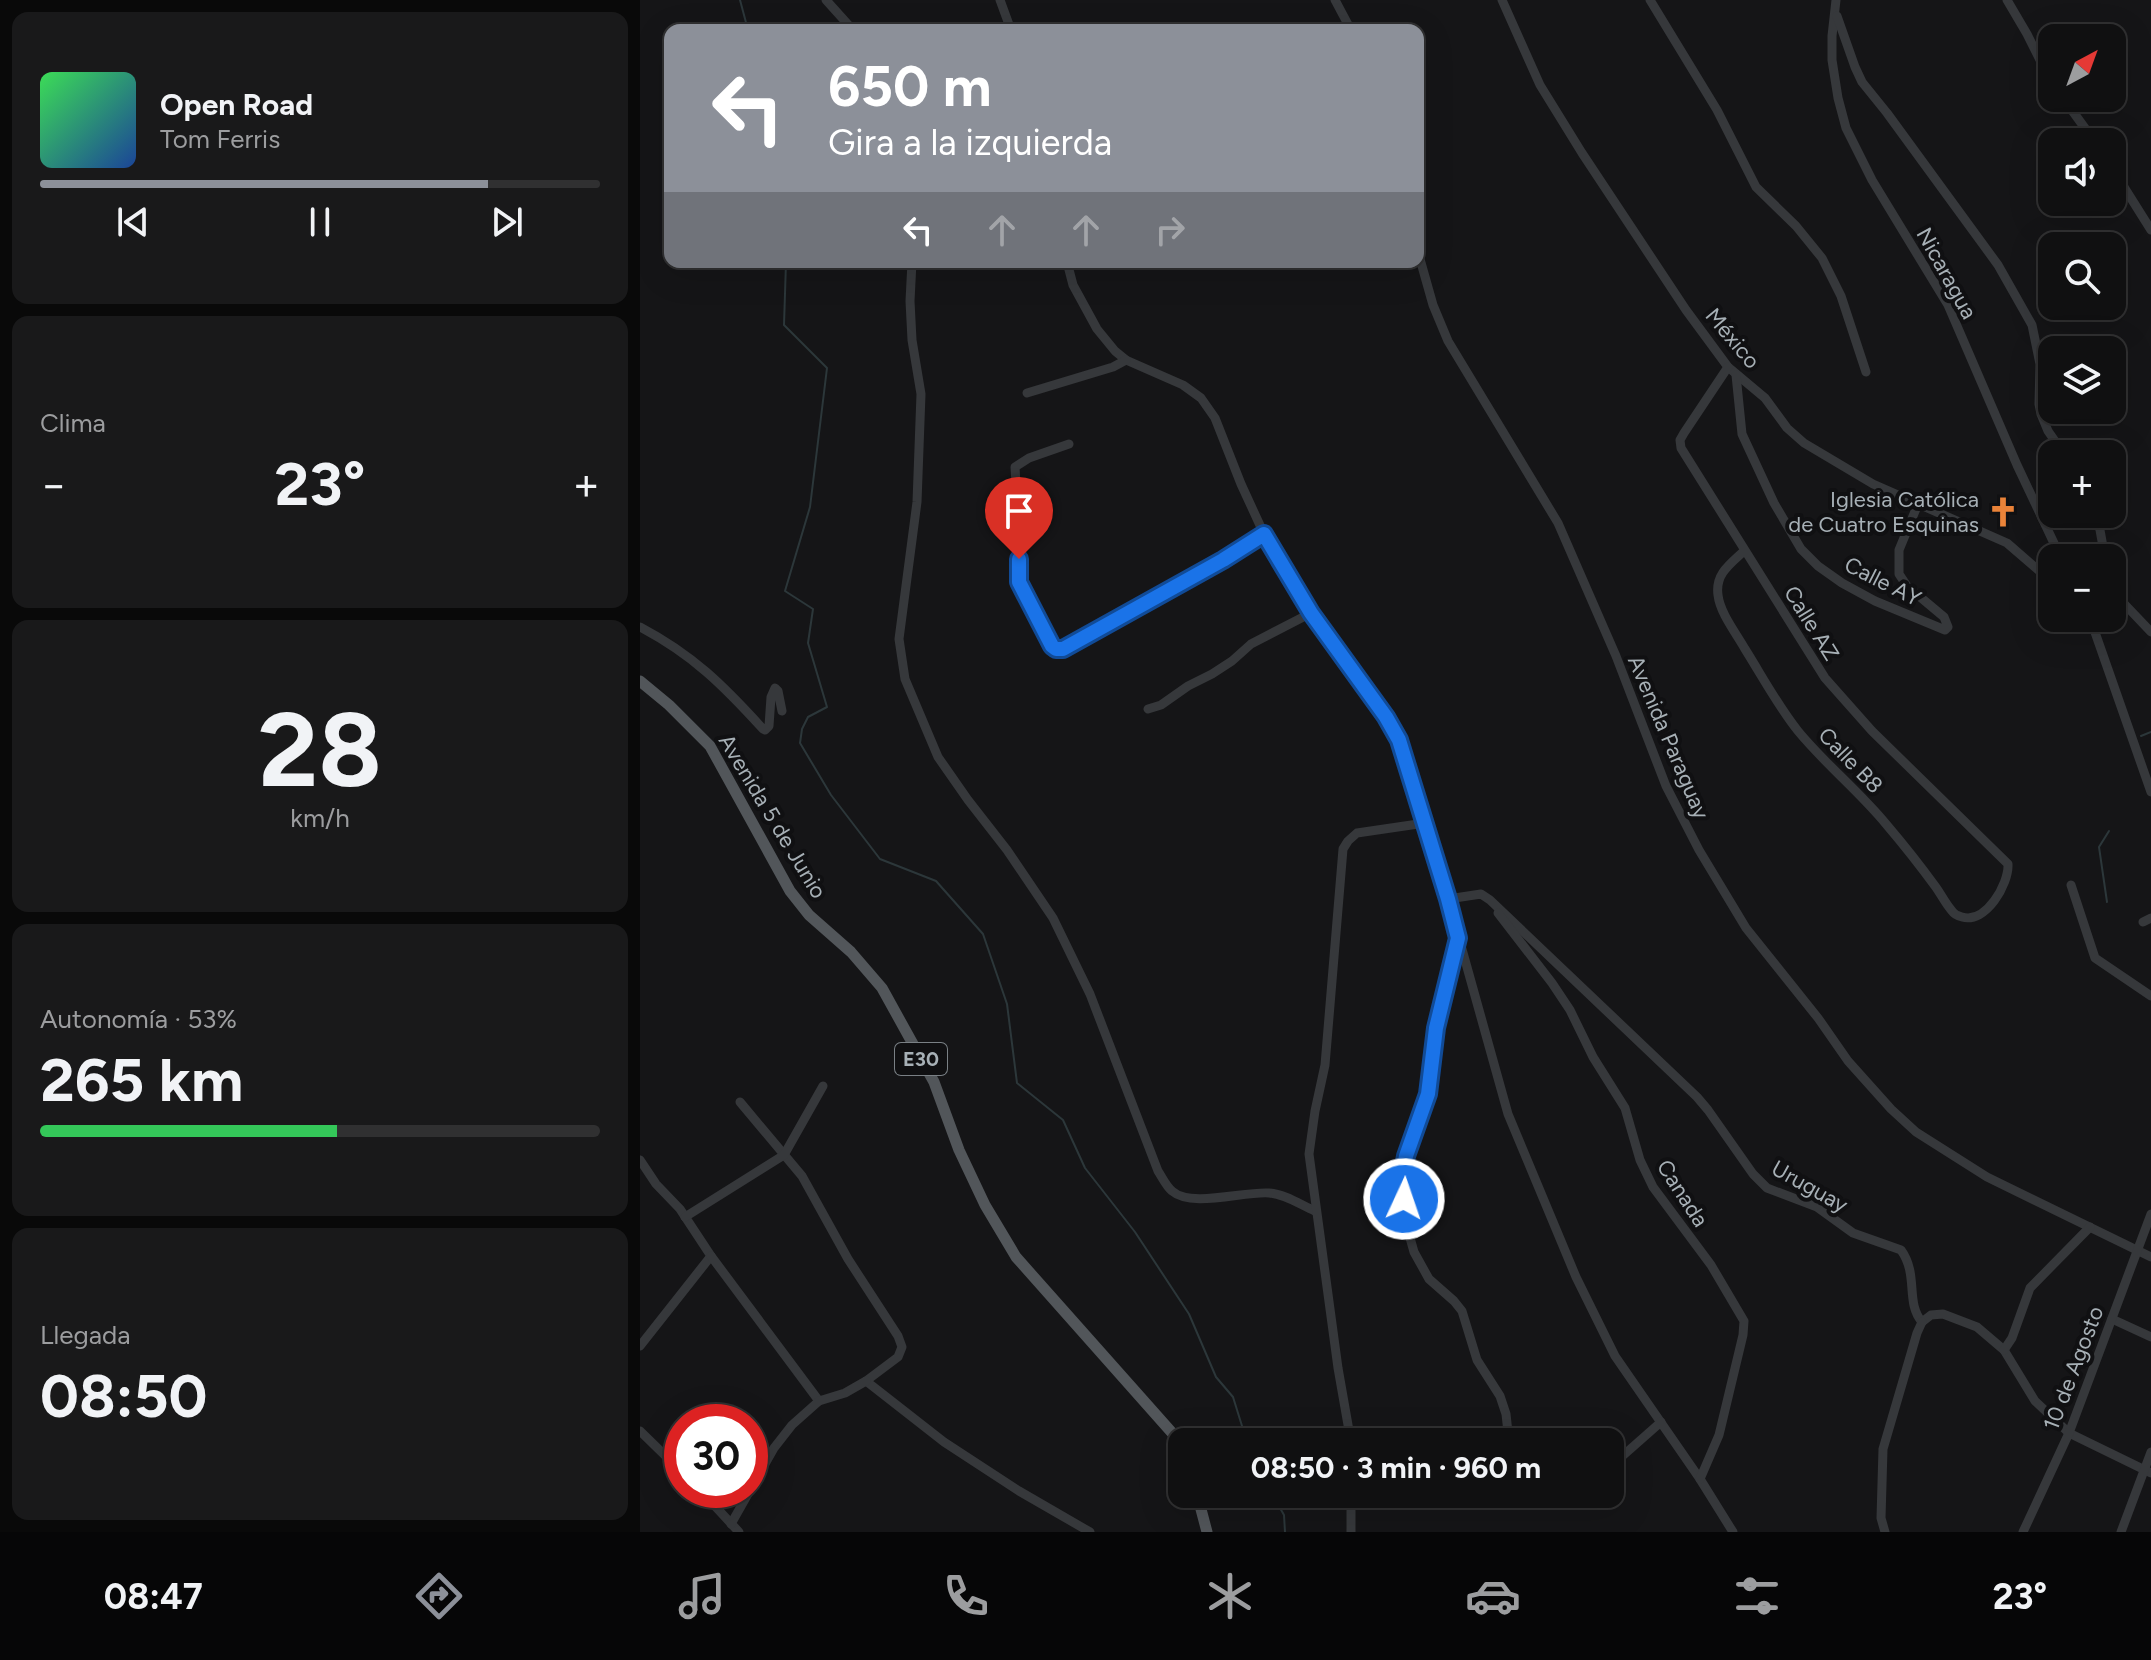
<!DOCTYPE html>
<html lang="es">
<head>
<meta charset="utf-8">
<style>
  :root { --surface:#101011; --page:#19191a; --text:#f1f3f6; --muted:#9c9d9f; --line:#303031; --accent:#8c9099 }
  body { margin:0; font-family:Figtree,sans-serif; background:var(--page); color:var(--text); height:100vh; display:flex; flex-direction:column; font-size:30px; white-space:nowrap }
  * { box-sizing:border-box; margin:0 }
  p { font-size:26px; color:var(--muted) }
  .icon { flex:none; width:44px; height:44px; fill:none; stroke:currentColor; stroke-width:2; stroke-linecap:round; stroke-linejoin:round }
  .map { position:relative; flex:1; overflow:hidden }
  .panel { display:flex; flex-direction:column; gap:12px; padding:12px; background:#090909; width:640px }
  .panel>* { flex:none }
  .top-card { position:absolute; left:24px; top:24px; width:760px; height:244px; border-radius:16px; box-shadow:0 8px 32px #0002,0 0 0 2px var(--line); background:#8c9099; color:#fff; overflow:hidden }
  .needle { width:52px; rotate:41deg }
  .tools { position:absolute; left:1398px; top:24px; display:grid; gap:16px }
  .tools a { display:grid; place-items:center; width:88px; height:88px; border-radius:16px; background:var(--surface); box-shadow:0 8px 32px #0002,0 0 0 2px var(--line); font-size:40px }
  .speed { position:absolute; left:24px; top:1404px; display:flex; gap:16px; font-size:40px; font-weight:700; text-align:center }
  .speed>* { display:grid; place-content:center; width:104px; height:104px; border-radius:50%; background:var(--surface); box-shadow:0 8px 32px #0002,0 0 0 2px var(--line); line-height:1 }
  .speed .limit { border:12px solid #d22; background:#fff; color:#111 }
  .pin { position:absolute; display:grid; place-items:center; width:68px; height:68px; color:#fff; margin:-82px -34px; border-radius:50% 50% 50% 0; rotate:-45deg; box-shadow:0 0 8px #0007 }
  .pin .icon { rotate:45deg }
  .me { position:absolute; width:88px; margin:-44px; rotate:3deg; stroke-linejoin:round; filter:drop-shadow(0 0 6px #0008) }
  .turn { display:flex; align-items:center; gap:28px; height:168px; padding:0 32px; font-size:36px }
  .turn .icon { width:104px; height:104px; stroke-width:2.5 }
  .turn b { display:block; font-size:56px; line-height:68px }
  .lanes { display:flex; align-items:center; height:76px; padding:0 32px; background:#0003; justify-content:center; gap:40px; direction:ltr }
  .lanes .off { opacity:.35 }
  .big { font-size:60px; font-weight:700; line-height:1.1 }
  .panel .tile { flex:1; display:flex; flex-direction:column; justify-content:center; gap:12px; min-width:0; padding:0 28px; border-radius:16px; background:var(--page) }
  .panel .dial { align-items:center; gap:0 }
  .dial b { font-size:104px; line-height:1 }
  .song { display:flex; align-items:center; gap:24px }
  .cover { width:96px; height:96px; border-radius:12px; background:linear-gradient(135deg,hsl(130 70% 55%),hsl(220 70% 35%)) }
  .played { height:8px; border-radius:4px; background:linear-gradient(90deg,var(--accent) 80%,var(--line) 80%) }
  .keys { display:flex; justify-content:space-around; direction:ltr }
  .heat { display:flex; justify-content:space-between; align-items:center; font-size:44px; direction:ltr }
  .charge { height:12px; border-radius:6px; background:linear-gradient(90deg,#34c759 53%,var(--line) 0) }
  .trip { position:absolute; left:528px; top:1428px; width:456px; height:80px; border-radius:16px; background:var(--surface); box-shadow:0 8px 32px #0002,0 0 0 2px var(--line); font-weight:700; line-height:80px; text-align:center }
  .tabs { display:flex; height:128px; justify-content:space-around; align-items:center; background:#060607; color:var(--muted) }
  .tabs .icon { width:56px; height:56px }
  .tabs .on { color:var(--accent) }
  .tabs b { font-size:36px; color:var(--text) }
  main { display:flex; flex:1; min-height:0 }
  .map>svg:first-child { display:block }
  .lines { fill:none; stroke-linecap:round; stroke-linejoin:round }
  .stream { stroke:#2c373a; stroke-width:2 }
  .minor { stroke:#36383b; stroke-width:9 }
  .major { stroke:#52565a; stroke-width:11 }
  .route-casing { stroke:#114b97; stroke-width:20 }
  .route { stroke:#1a73e8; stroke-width:14 }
  .labels { text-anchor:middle; stroke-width:8; stroke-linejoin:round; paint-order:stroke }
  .shield { fill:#101012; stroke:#7a8085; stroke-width:2 }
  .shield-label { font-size:20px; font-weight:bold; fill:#a7b0b6 }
  .street-label { font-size:22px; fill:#a7b0b6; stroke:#101012 }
  .poi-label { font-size:22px; fill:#a7b0b6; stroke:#101012; text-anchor:end }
</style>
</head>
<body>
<main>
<section class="panel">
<div class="tile">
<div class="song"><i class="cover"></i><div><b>Open Road</b><p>Tom Ferris</p></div></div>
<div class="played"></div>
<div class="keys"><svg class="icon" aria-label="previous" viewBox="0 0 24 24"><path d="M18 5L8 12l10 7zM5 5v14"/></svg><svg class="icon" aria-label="pause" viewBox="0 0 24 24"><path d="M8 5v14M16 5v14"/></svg><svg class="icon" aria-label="next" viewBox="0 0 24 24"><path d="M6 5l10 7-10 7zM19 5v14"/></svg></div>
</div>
<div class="tile"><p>Clima</p>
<div class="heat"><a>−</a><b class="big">23°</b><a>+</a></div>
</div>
<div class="tile dial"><b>28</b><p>km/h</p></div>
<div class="tile"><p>Autonomía · 53%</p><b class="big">265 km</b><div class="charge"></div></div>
<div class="tile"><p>Llegada</p><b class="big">08:50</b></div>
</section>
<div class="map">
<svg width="1511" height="1532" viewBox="0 0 1511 1532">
  <rect width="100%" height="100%" fill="#151517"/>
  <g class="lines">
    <g class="stream">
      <polyline points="100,0 108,30"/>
      <polyline points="146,262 144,325 187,368 170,507 145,591 173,609 168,643 187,707 168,717 162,729 160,743 191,795 240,859 296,881 343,934 367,1004 377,1083 423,1120 445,1168 495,1232 549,1314 576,1377 593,1397 607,1442"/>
      <polyline points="1501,736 1511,732"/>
      <polyline points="1467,902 1459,847 1469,831"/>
      <polyline points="632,1494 644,1515 645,1532"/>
    </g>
    <g class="minor">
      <polyline points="186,0 213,30"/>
      <polyline points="360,0 371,30"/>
      <polyline points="695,0 711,30"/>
      <polyline points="862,0 900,85 942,153 1046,310 1088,367 1125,398 1147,428 1164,443 1233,484 1367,543 1412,582"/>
      <polyline points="1010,0 1077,110 1116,187 1156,226 1182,258 1201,296 1226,372"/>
      <polyline points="1196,0 1192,36 1192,60 1198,98 1206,128 1232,180 1308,305 1377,465 1421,558"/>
      <polyline points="1367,0 1387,34 1412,84"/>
      <polyline points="1197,16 1215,67 1222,82 1247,113 1358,265 1392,325 1400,364 1399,404 1401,414 1408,431 1424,454"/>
      <polyline points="1423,98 1455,142"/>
      <polyline points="1472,168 1511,230"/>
      <polyline points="778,252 793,305 808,341 918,523 976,656 1026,786 1059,850 1106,928 1178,1018 1208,1061 1251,1109 1276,1132 1347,1177 1511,1257"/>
      <path d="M272,262L270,301L272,340L281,394L277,502L259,639L265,679L298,757L328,800L367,850L413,918L450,994L518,1171C522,1177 526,1186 532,1191C551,1208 604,1191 629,1193C645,1194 661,1205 675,1211"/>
      <polyline points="427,262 433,285 457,329 475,351 486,360 543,385 561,398 575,418 601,484 624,534 671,613 746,717 759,740 808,899 868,1114 936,1277 975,1356 1060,1479 1093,1532"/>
      <path d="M1088,367L1044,433L1040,440L1041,448L1185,678L1232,731L1368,864C1369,884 1346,924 1322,917C1318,916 1314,914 1312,911C1305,903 1301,894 1295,886C1279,864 1263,844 1246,824C1219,791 1185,764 1158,731C1138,706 1122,676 1105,649C1096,633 1080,613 1078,595C1075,574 1090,564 1104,551"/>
      <polyline points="1096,375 1102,434 1134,503 1161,549 1178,566 1202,583 1235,601 1305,630 1308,627 1304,617 1267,586 1259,574 1259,550 1278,504"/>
      <polyline points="387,393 473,367 486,360"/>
      <path d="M429,444L389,458L375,467L379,536V582L416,649C435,648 471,624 488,613C534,587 580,562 624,534"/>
      <polyline points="1454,514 1460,530 1465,558"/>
      <polyline points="1472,591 1511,632"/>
      <polyline points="1450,618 1511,792"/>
      <path d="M0,627C53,655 83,685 123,729L125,730L129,726L131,697L135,688L138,691L142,711"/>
      <polyline points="508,709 521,705 548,686 572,674 592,661 611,644 671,613"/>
      <polyline points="1431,885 1455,958 1511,996"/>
      <path d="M808,899L841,894L850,900L1057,1097L1068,1110L1113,1174L1127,1188L1177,1207L1213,1233L1261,1250C1279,1275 1265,1302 1282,1322"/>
      <polyline points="858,913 912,983 930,1010 953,1057 985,1108 1000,1160 1013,1187 1071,1265 1104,1321 1103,1335 1079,1435 1060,1479"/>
      <polyline points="1503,922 1511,918"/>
      <polyline points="817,942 796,1028 788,1094 775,1129 762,1177 765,1220 774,1252 789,1279 814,1301 822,1311 837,1360 860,1396 866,1414 869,1442"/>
      <polyline points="100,1102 162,1176 208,1259 258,1336 262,1347 258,1357 226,1381 304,1442 379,1491 450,1532"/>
      <polyline points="0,1160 16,1184 40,1209 71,1256 0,1346"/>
      <polyline points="45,1217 144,1155 183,1086"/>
      <polyline points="71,1256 179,1401"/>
      <polyline points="1472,1319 1511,1337"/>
      <polyline points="1282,1322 1291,1315 1303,1314 1337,1327 1364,1350 1395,1401 1429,1433 1511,1473"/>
      <polyline points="1364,1350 1372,1338 1390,1288 1450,1227"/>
      <polyline points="0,1431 42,1472"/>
      <polyline points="711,1442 698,1368 669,1154 675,1111 685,1065 703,849 708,841 717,833 785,823"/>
      <polyline points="970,1467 1021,1422"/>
      <polyline points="60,1490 99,1532"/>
      <polyline points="711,1494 711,1532"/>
      <polyline points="91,1524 134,1448 152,1425 179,1401 205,1393 226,1381"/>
      <polyline points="1245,1532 1241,1518 1243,1449 1277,1333 1282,1322"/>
      <polyline points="1383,1532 1429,1433 1511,1214"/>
      <polyline points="1481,1532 1511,1452"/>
    </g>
    <g class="major">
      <polyline points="0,681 29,705 70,746 150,891 169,915 211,952 242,988 294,1082 319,1150 345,1205 376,1257 534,1435 542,1450"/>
      <polyline points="557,1494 567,1532"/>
    </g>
  </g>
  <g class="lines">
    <g class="route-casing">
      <polyline id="route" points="379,559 379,582 412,646 416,649 423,649 583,560 624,534 671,613 746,717 759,740 808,899 818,938 796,1028 788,1094 766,1156 762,1177 764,1199"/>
    </g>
    <use href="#route" class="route"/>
  </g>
  <defs>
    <g id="church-bare" transform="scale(2.4)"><path d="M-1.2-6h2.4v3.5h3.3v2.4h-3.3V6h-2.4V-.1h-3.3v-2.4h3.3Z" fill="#ea8339" stroke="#101012" stroke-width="2.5" paint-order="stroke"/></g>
  </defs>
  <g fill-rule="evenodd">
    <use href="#church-bare" x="1363" y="512"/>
  </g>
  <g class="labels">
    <rect class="shield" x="255" y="1043" width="52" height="32" rx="6"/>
    <g class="shield-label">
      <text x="281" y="1066">E30</text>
    </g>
    <g class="street-label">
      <text transform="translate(1307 273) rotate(61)" y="8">Nicaragua</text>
      <text transform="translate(1093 338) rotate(50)" y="8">México</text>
      <text transform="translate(1243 581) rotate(27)" y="8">Calle AY</text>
      <text transform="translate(1172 623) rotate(58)" y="8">Calle AZ</text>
      <text transform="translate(1029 737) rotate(67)" y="8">Avenida Paraguay</text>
      <text transform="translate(1211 760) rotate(46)" y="8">Calle B8</text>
      <text transform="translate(133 816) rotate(59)" y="8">Avenida 5 de Junio</text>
      <text transform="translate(1170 1186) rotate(29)" y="8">Uruguay</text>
      <text transform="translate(1043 1193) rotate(57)" y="8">Canada</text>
      <text transform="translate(1433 1368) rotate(-69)" y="8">10 de Agosto</text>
    </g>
    <g class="poi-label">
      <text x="1339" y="507">Iglesia Católica<tspan x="1339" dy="25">de Cuatro Esquinas</tspan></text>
    </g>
  </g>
</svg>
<div class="tools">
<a><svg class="needle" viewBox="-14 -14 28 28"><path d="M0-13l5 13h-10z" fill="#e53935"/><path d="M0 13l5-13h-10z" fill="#9c9d9f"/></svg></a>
<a><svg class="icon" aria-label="sound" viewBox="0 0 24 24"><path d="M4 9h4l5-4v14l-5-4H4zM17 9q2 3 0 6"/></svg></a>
<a><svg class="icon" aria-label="search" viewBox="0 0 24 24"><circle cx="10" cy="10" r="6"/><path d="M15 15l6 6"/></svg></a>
<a><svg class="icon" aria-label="layers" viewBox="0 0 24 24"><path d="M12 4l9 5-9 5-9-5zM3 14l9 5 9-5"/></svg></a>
<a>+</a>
<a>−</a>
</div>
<div class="speed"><div class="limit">30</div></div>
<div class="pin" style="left:379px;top:559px;background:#d93025"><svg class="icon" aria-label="arrive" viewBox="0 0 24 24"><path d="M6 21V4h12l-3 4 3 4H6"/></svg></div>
<svg class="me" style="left:764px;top:1199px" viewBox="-20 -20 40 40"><circle r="17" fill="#1a73e8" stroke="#fff" stroke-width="3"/><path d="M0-11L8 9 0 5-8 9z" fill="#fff"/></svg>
<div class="trip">08:50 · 3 min · 960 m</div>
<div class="top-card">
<div class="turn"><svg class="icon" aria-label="left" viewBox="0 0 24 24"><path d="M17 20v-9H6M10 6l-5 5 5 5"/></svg><div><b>650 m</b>Gira a la izquierda</div></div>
<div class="lanes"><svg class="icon" aria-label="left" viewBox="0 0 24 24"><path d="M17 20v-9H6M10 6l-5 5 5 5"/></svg><svg class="icon off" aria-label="ahead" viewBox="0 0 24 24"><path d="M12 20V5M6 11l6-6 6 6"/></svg><svg class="icon off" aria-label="ahead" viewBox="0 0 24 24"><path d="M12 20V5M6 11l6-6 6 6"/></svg><svg class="icon off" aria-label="right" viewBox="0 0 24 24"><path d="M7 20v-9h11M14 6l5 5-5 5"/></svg></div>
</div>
</div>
</main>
<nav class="tabs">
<b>08:47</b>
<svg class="icon on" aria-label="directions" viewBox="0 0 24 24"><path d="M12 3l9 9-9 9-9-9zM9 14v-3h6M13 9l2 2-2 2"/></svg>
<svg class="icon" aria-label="music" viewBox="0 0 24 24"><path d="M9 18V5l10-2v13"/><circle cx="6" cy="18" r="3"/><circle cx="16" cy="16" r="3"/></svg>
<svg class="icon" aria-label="phone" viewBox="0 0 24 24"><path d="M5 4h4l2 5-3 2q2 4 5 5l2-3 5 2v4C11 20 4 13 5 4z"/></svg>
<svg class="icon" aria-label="climate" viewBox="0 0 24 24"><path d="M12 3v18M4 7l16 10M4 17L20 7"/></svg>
<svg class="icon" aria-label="car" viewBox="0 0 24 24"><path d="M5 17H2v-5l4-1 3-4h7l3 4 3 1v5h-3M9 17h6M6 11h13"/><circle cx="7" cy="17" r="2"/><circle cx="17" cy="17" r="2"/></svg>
<svg class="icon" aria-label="filters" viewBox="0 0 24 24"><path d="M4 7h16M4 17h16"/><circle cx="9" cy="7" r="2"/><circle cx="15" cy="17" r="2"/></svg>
<b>23°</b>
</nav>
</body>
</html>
